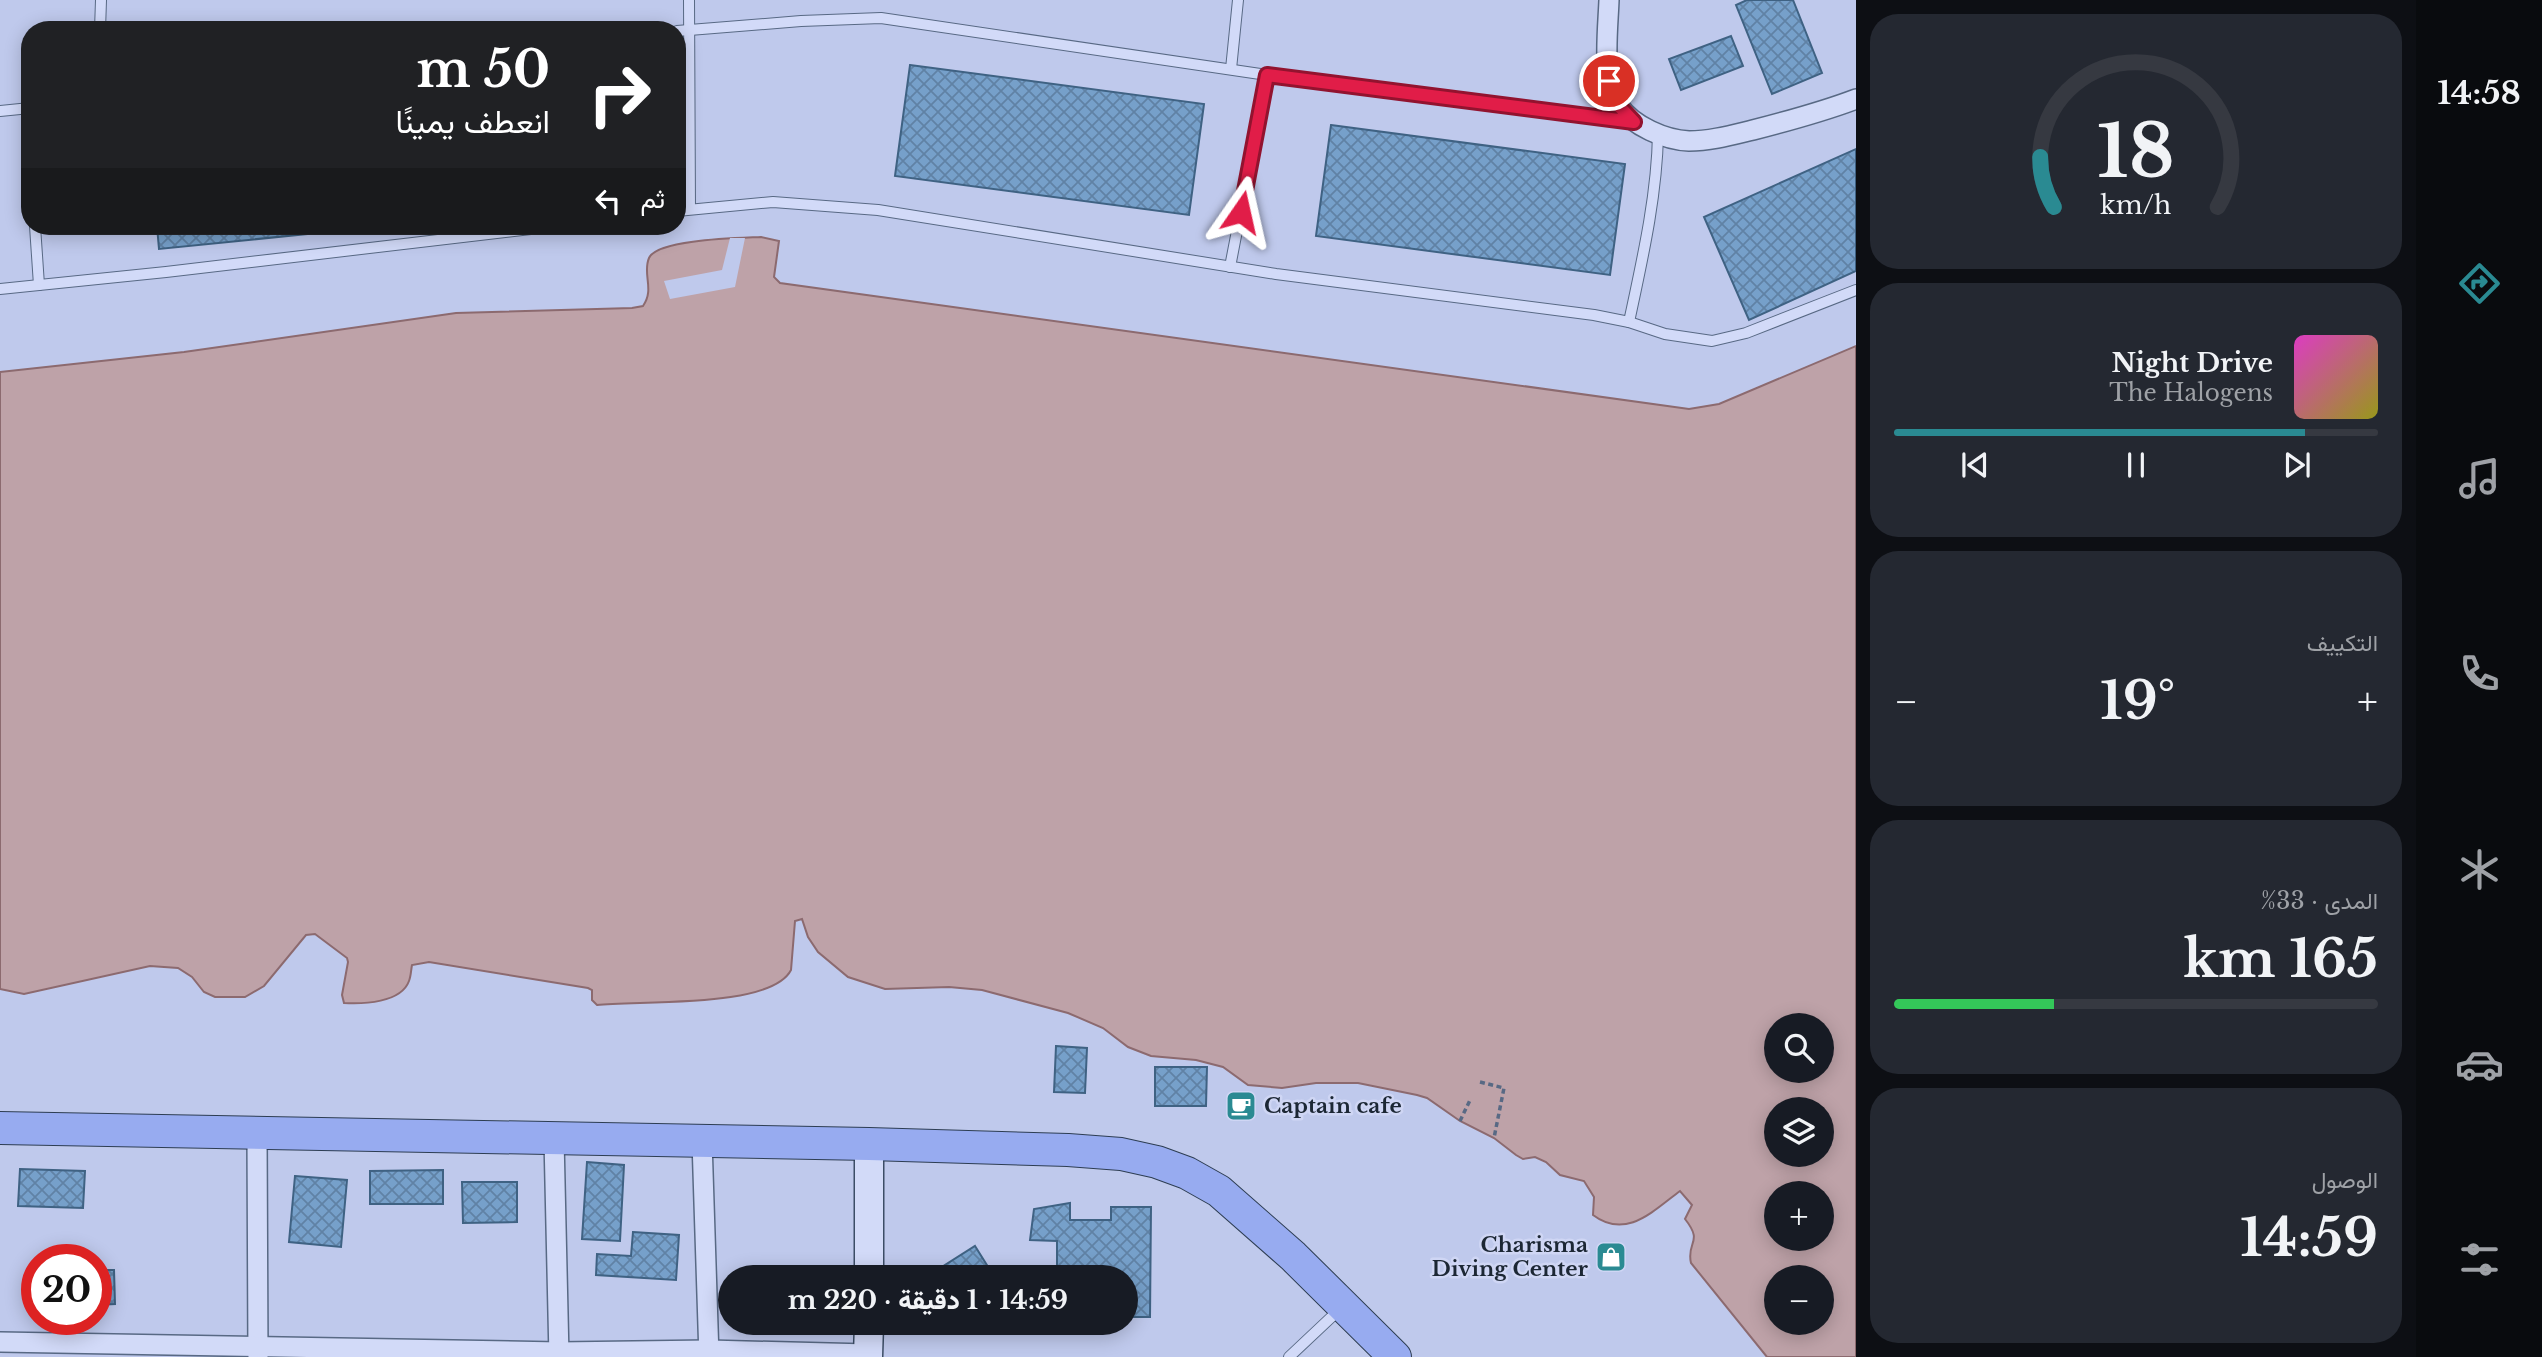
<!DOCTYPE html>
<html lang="ar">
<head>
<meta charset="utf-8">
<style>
  :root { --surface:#171b24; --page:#242831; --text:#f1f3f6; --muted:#9ea1a6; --line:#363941; --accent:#2a8a92 }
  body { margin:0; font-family:"Libre Baskerville",Vazirmatn,serif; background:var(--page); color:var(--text); direction:rtl; height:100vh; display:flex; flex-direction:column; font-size:26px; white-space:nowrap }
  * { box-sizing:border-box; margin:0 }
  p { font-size:23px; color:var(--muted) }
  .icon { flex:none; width:38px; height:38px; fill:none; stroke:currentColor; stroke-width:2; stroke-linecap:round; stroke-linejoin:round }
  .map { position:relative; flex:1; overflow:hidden; direction:ltr }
  .side { display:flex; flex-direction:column; gap:14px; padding:14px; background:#0d0f14; width:560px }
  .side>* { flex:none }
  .banner { position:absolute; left:21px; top:21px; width:665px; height:214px; border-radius:28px; box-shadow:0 4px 18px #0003; direction:rtl; background:#202124; color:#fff; overflow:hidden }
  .tools { position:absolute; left:1764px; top:1013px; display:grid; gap:14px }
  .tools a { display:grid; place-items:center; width:70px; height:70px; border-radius:50%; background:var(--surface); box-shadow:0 4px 18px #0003; font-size:35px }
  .speed { position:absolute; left:21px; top:1244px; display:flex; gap:14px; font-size:35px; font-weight:700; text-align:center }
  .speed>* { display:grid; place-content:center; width:91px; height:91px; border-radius:50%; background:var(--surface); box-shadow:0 4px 18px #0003; line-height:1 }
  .speed .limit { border:10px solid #d22; background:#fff; color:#111 }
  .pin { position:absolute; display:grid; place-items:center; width:60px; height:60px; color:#fff; margin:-30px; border:4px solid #fff; border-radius:50%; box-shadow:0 2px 7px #0007 }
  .me { position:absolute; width:77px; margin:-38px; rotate:11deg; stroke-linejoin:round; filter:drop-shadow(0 0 5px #0008) }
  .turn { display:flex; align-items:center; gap:24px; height:147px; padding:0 21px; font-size:32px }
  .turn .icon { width:91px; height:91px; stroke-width:2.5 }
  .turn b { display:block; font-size:49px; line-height:60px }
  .then { display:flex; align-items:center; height:66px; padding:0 21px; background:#0003; gap:14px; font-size:26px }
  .big { font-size:52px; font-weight:800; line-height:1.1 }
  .side .widget { flex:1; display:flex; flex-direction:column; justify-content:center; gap:10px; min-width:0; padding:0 24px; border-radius:28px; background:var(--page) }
  .side .dial { align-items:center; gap:0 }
  .dial svg { height:182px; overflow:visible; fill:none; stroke:var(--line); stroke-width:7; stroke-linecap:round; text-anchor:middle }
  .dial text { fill:var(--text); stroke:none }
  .song { display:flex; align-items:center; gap:21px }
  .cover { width:84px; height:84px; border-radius:10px; background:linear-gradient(135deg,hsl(310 70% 55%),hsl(60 70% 35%)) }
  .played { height:7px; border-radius:4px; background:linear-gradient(90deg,var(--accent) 85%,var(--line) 85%) }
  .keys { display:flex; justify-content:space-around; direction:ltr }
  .heat { display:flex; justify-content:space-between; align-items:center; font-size:38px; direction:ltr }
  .charge { height:10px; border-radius:5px; background:linear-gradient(90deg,#34c759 33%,var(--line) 0) }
  .trip { position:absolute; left:718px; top:1265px; width:420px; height:70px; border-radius:35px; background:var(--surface); box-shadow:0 4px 18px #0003; font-weight:800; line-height:70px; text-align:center; direction:rtl }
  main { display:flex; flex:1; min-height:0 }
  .menu { display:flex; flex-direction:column; width:126px; justify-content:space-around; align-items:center; background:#090b0e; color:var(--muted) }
  .menu .icon { width:49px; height:49px }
  .menu .current { color:var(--accent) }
  .menu b { font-size:32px; color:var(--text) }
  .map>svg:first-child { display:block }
  .water { fill:#bea2a8; stroke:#8c6a6f; stroke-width:2; fill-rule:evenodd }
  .pier { fill:#bfc9ec }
  .building { fill:url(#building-cross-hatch); stroke:#3f6283; stroke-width:2 }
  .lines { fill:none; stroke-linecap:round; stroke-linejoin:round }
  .lane-casing { stroke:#586984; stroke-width:12 }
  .street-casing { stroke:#586984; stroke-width:22 }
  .secondary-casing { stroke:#3c4d66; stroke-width:31 }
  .primary-casing { stroke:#2d3d52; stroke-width:34 }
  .path { stroke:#586984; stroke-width:3.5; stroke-dasharray:5 3.5; stroke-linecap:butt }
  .lane { stroke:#d2daf8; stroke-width:10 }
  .street { stroke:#d2daf8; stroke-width:19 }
  .secondary { stroke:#d2daf8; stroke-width:28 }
  .primary { stroke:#97abf0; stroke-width:32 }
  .route-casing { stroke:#92132f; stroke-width:18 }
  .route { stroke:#e11d48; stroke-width:12 }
  .labels { text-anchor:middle; stroke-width:5; stroke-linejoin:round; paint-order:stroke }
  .poi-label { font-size:21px; font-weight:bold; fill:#1c2734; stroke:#cfd6f4; text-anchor:start }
</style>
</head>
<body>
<main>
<nav class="menu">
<b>14:58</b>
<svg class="icon current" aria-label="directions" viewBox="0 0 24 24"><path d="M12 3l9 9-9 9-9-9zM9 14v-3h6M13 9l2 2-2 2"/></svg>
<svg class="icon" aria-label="music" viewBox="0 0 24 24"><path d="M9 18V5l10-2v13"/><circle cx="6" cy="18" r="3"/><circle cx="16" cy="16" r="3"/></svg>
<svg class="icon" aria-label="phone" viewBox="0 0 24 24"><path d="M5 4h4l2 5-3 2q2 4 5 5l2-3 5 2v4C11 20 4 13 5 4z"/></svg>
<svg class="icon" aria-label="climate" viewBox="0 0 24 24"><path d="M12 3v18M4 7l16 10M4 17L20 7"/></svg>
<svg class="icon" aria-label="car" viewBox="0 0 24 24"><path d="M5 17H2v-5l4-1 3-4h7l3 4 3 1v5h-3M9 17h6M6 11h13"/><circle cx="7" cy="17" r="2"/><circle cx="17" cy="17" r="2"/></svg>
<svg class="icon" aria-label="filters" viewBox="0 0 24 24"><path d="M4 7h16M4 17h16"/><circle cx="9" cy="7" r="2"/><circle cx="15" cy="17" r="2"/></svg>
</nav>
<section class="side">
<div class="widget dial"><svg viewBox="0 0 100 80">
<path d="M14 69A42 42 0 1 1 86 69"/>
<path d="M14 69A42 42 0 0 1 8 47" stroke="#2a8a92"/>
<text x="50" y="56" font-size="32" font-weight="700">18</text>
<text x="50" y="72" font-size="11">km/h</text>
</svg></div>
<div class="widget">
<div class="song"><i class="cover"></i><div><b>Night Drive</b><p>The Halogens</p></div></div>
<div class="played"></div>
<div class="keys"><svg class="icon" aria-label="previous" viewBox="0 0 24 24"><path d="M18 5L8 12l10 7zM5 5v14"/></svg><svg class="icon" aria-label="pause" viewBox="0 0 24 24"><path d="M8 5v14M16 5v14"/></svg><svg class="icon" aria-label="next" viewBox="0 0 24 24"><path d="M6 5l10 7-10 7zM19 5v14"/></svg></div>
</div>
<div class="widget"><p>التكييف</p>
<div class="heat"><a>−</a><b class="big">19°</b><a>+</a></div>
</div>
<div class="widget"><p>المدى · 33%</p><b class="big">165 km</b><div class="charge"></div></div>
<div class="widget"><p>الوصول</p><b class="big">14:59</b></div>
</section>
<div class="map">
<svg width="1856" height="1357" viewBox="0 0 1856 1357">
  <defs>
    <pattern id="building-cross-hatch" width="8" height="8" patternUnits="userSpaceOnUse" patternTransform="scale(1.75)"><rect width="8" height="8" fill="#76a0ca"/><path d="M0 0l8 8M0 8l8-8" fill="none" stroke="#6082a5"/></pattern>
  </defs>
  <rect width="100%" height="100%" fill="#bfc9ec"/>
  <path class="water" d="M761,237L779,241L774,277L780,283L1689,409L1719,404L1856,346V1357H1767L1691,1263C1686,1241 1704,1243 1685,1219L1692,1205L1680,1191C1653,1211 1626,1240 1593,1215L1594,1197L1584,1181L1560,1175L1546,1162L1535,1157L1523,1159L1516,1155L1494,1138L1460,1121L1427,1098L1417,1095L1358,1083H1316L1282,1088L1248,1085L1223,1067L1196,1060L1151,1056L1128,1047L1103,1028L1068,1013L982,990L949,987L885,989L848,977L818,952L808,937L802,919L795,921L791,970C771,1009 637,1000 597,1005L592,1000V990L588,988L429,962L412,965C411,970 411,976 409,981C401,1003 363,1004 344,1003L342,995L348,962L347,958L315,934L306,935L264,986L245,997H215L204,992L192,977L178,968L150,966L24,994L0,989V372L184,352L456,313L632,308L643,306C655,289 642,274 649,258C657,239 741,238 761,237ZM1776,1026H1822V1071H1776ZM1776,1110H1822V1155H1776ZM1776,1194H1822V1239H1776ZM1776,1278H1822V1323H1776Z"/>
  <polygon class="pier" points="730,238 745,238 735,287 670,299 664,281 722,270"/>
  <g class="building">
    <polygon points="1747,0 1793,0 1822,73 1772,94 1736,5"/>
    <polygon points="1731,36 1743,66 1681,90 1669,59"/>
    <polygon points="910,65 1204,104 1189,215 895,176"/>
    <polygon points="1331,125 1625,164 1610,275 1316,236"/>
    <polygon points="1856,149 1856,271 1749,320 1704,217"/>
    <polygon points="157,226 386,226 159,249"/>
    <polygon points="1056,1046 1087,1048 1085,1093 1054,1092"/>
    <polygon points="1155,1067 1207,1067 1206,1106 1155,1106"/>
    <polygon points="587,1162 624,1165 620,1241 582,1239"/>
    <polygon points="20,1169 85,1171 83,1208 18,1206"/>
    <polygon points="443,1170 443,1204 370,1204 370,1171"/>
    <polygon points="295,1176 347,1180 341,1247 289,1242"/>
    <polygon points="462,1182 517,1182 517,1222 463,1223"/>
    <polygon points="1070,1203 1070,1220 1111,1220 1111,1207 1151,1207 1150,1317 1125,1317 1125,1278 1057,1278 1057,1241 1030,1240 1034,1209"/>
    <polygon points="633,1232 679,1235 676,1280 596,1275 597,1254 631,1256"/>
    <polygon points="975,1246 995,1278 942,1278 937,1270"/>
    <polygon points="96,1270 114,1270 115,1304 96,1305"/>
  </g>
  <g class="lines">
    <g class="lane-casing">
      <g id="lane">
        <polyline points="689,0 690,209"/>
        <polyline points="100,30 101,0"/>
        <polyline points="677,31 801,21 881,18 1267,75 1630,122"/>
        <polyline points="1231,69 1238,0"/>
        <polyline points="28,108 30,141"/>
        <polyline points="0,111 30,108"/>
        <path d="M677,211L773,202L878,210L1276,274L1594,315L1629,322C1642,261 1657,196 1658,134"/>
        <polyline points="35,226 39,285"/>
        <polyline points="1230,267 1267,75"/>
        <polyline points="0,289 166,272 556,226"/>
        <polyline points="1629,322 1665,334 1712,341 1746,333 1856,290"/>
        <polyline points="1289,1357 1340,1309"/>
      </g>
    </g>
    <g class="street-casing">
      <g id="street">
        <path d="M1609,0C1608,30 1601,81 1619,106C1633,126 1665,140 1689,141C1711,141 1732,135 1753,130C1788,121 1822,112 1856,99"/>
        <polyline points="257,1134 258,1357"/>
        <polyline points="554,1139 559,1357"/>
        <polyline points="702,1141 709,1357"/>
        <polyline points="0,1342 559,1352 709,1350 868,1354"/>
      </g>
    </g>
    <g class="secondary-casing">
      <g id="secondary">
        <polyline points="869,1278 869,1144"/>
        <polyline points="868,1357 869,1323"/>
      </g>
    </g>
    <g class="primary-casing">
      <polyline id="primary" points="0,1128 869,1144 1068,1150 1121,1154 1157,1162 1187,1173 1219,1191 1293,1256 1395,1357"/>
    </g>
    <g class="path">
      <polyline points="1480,1082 1504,1088 1494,1138"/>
      <polyline points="1460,1121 1471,1098"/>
    </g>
    <use href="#lane" class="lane"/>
    <use href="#street" class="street"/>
    <use href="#secondary" class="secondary"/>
    <use href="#primary" class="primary"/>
  </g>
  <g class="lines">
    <g class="route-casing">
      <polyline id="route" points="1241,212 1267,75 1634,122 1618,105 1609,81"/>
    </g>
    <use href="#route" class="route"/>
  </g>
  <defs>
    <g id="cafe-square" transform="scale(1.575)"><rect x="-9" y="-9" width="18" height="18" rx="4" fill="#2a8a92" stroke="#cfd6f4"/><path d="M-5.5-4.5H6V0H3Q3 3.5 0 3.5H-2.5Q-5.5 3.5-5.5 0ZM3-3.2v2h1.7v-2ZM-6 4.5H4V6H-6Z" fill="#fff"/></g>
    <g id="shop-square" transform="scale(1.575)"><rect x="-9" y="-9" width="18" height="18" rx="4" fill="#2a8a92" stroke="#cfd6f4"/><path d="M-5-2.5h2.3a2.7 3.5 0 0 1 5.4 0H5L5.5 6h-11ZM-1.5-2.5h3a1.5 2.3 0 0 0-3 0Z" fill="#fff"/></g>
  </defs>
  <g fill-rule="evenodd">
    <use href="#cafe-square" x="1241" y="1106"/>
    <use href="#shop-square" x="1611" y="1257"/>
  </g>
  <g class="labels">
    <g class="poi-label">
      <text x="1264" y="1113">Captain cafe</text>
      <text x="1588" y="1252" text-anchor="end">Charisma<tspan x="1588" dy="24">Diving Center</tspan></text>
    </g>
  </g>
</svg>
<div class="tools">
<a><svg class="icon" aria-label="search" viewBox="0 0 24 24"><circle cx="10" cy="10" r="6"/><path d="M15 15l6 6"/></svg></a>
<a><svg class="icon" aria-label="layers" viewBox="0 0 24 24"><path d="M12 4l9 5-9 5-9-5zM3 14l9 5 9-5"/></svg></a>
<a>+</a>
<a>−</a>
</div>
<div class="speed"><div class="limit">20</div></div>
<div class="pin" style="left:1609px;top:81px;background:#d93025"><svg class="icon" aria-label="arrive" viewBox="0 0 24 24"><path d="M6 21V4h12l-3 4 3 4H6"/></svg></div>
<svg class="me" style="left:1241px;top:212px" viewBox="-20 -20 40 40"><path d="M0-17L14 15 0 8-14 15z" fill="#e11d48" stroke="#fff" stroke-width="4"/></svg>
<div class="trip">14:59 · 1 دقيقة · 220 m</div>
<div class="banner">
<div class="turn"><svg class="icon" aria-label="right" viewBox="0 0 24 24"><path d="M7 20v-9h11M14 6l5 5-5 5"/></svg><div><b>50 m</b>انعطف يمينًا</div></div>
<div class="then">ثم<svg class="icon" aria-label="left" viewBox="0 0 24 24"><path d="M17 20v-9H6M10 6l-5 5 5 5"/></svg></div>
</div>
</div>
</main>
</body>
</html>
